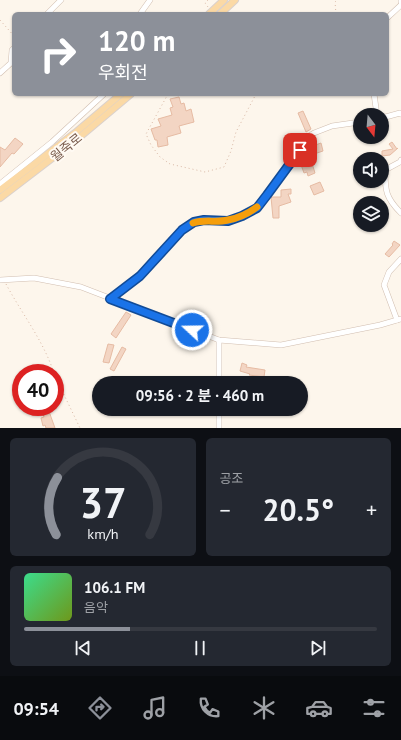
<!DOCTYPE html>
<html lang="ko">
<head>
<meta charset="utf-8">
<style>
  :root { --surface:#171b24; --page:#242831; --text:#f1f3f6; --muted:#9ea1a6; --line:#363941; --accent:#8c9099 }
  body { margin:0; font-family:"PT Sans","Noto Sans KR",sans-serif; background:var(--page); color:var(--text); height:100vh; display:flex; flex-direction:column; font-size:15px; white-space:nowrap }
  * { box-sizing:border-box; margin:0 }
  p { font-size:13px; color:var(--muted) }
  .icon { flex:none; width:22px; height:22px; fill:none; stroke:currentColor; stroke-width:2; stroke-linecap:round; stroke-linejoin:round }
  .map { position:relative; height:428px; overflow:hidden }
  .drawer { display:flex; flex-direction:column; gap:10px; padding:10px; background:#0d0f14; flex:1 }
  .drawer>* { flex:none }
  .banner { position:absolute; left:12px; top:12px; width:377px; height:84px; border-radius:6px; box-shadow:0 1px 3px #0004; background:#8c9099; color:#fff; overflow:hidden }
  .needle { width:26px; rotate:164deg }
  .fabs { position:absolute; left:353px; top:108px; display:grid; gap:8px }
  .fabs a { display:grid; place-items:center; width:36px; height:36px; border-radius:50%; background:var(--surface); box-shadow:0 1px 3px #0004; font-size:20px }
  .speed { position:absolute; left:12px; top:364px; display:flex; gap:8px; font-size:20px; font-weight:700; text-align:center }
  .speed>* { display:grid; place-content:center; width:52px; height:52px; border-radius:50%; background:var(--surface); box-shadow:0 1px 3px #0004; line-height:1 }
  .speed .limit { border:6px solid #d22; background:#fff; color:#111 }
  .pin { position:absolute; display:grid; place-items:center; width:34px; height:34px; color:#fff; margin:-17px; border-radius:8px; box-shadow:0 2px 6px #0006 }
  .me { position:absolute; width:44px; margin:-22px; rotate:291deg; stroke-linejoin:round; filter:drop-shadow(0 0 3px #0008) }
  .turn { display:flex; align-items:center; gap:14px; height:84px; padding:0 20px; font-size:18px }
  .turn .icon { width:52px; height:52px; stroke-width:2.5 }
  .turn b { display:block; font-size:28px; line-height:34px }
  .big { font-size:30px; font-weight:700; line-height:1.1 }
  .drawer .tile { flex:1; display:flex; flex-direction:column; justify-content:center; gap:6px; min-width:0; padding:0 14px; border-radius:6px; background:var(--page) }
  .drawer .dial { align-items:center; gap:0 }
  .dial svg { height:104px; overflow:visible; fill:none; stroke:var(--line); stroke-width:7; stroke-linecap:round; text-anchor:middle }
  .dial text { fill:var(--text); stroke:none }
  .song { display:flex; align-items:center; gap:12px }
  .cover { width:48px; height:48px; border-radius:6px; background:linear-gradient(135deg,hsl(150 70% 55%),hsl(80 70% 35%)) }
  .played { height:4px; border-radius:2px; background:linear-gradient(90deg,var(--accent) 30%,var(--line) 30%) }
  .keys { display:flex; justify-content:space-around; direction:ltr }
  .heat { display:flex; justify-content:space-between; align-items:center; font-size:22px; direction:ltr }
  .drawer .tiles { flex:1; display:grid; gap:10px; grid-template-columns:1fr 1fr }
  .tile:last-child { grid-column:span 2 }
  .trip { position:absolute; left:92px; top:376px; width:216px; height:40px; border-radius:20px; background:var(--surface); box-shadow:0 1px 3px #0004; font-weight:700; line-height:40px; text-align:center }
  .dock { display:flex; height:64px; justify-content:space-around; align-items:center; background:#090b0e; color:var(--muted) }
  .dock .icon { width:28px; height:28px }
  .dock .active { color:var(--accent) }
  .dock b { font-size:18px; color:var(--text) }
  .map>svg:first-child { display:block }
  .building { fill:#f3d5c3; stroke:#e6bba3 }
  .lines { fill:none; stroke-linecap:round; stroke-linejoin:round }
  .minor-casing { stroke:#d1beb0; stroke-width:6 }
  .major-casing { stroke:#dad1cd; stroke-width:8 }
  .path { stroke:#d9b8a5; stroke-width:1; stroke-dasharray:1 3; stroke-linecap:butt }
  .minor { stroke:#fff; stroke-width:5 }
  .major { stroke:#fbd9a5; stroke-width:6 }
  .route-casing { stroke:#114b97; stroke-width:10 }
  .route { stroke:#1a73e8; stroke-width:7 }
  .slow { stroke:#f59e0b; stroke-width:7 }
  .labels { text-anchor:middle; stroke-width:4; stroke-linejoin:round; paint-order:stroke }
  .street-label { font-size:13px; fill:#7a5c4d; stroke:#fffaf3 }
</style>
</head>
<body>
<div class="map">
<svg width="401" height="428" viewBox="0 0 401 428">
  <rect width="100%" height="100%" fill="#fdf6ec"/>
  <g class="building">
    <polygon points="179,97 181,104 184,103 186,111 191,109 194,122 179,126 181,133 167,137 168,145 158,147 157,140 155,140 151,129 161,126 158,119 172,115 170,108 173,107 170,99"/>
    <polygon points="303,111 311,129 306,132 298,113"/>
    <polygon points="15,138 23,144 14,154 12,153 0,167 0,147 5,150"/>
    <polygon points="392,142 397,149 398,148 390,155 382,156 382,151 393,149 389,144"/>
    <polygon points="321,143 323,151 314,154 313,151 305,154 304,151 307,146 307,148"/>
    <polygon points="311,160 315,173 308,176 307,172 304,173 300,162"/>
    <polygon points="320,182 324,191 314,195 310,186"/>
    <polygon points="291,189 291,194 288,194 291,202 279,206 279,218 273,218 271,197 281,197 281,190"/>
    <polygon points="394,241 400,245 389,257 385,254 393,245 392,244"/>
    <polygon points="126,312 131,315 116,338 111,334"/>
    <polygon points="108,344 114,345 109,363 103,362"/>
    <polygon points="122,347 126,349 114,371 110,369"/>
    <polygon points="242,363 247,365 246,367 265,370 264,377 249,375 250,374 240,371"/>
    <polygon points="49,411 51,417 55,428 46,428 45,425 43,426 41,418 44,417 43,414"/>
  </g>
  <g class="lines">
    <g class="minor-casing">
      <g id="minor">
        <polyline points="401,0 401,2"/>
        <polyline points="47,14 61,0"/>
        <polyline points="140,14 150,0"/>
        <polyline points="387,18 401,5"/>
        <polyline points="0,73 11,63 12,50 14,48"/>
        <polyline points="374,94 377,115"/>
        <polyline points="382,118 400,113 401,114"/>
        <path d="M401,160L400,162L385,170C385,191 386,198 401,213"/>
        <polyline points="0,184 52,142 104,94"/>
        <polyline points="0,280 34,278 81,287 219,340 281,345 380,325 401,319"/>
        <polyline points="110,299 140,275 182,230 194,222 204,220 228,221 242,216 257,208 267,195 300,150 306,138 314,133 332,126 360,122"/>
        <polyline points="397,320 384,285 389,272 401,259"/>
        <polyline points="219,383 219,340"/>
        <polyline points="219,428 219,409"/>
      </g>
    </g>
    <g class="major-casing">
      <g id="major">
        <polyline points="209,14 224,0"/>
        <polyline points="220,14 235,0"/>
        <polyline points="0,190 75,133 121,94"/>
        <polyline points="0,198 81,136 131,94"/>
      </g>
    </g>
    <g class="path">
      <polyline points="208,0 205,3 208,7"/>
      <polyline points="336,14 335,2 337,0"/>
      <polyline points="0,20 14,36"/>
      <polyline points="168,94 146,134 151,145 160,157 170,164 205,172 224,167 231,151 236,132 256,94"/>
      <path d="M6,284C22,314 43,340 54,373"/>
      <polyline points="55,376 80,428"/>
    </g>
    <use href="#minor" class="minor"/>
    <use href="#major" class="major"/>
  </g>
  <g class="lines">
    <g class="route-casing">
      <polyline id="route" points="192,330 110,299 140,276 182,230 194,222 204,220 228,221 242,216 257,208 267,195 300,150"/>
    </g>
    <use href="#route" class="route"/>
    <path class="slow" d="M193,223C205,219 216,223 228,220C239,218 249,213 257,207"/>
  </g>
  <g class="labels">
    <g class="street-label">
      <text transform="translate(66 147) rotate(-39)" y="5">월죽로</text>
    </g>
  </g>
</svg>
<div class="fabs">
<a><svg class="needle" viewBox="-14 -14 28 28"><path d="M0-13l5 13h-10z" fill="#e53935"/><path d="M0 13l5-13h-10z" fill="#9ea1a6"/></svg></a>
<a><svg class="icon" aria-label="sound" viewBox="0 0 24 24"><path d="M4 9h4l5-4v14l-5-4H4zM17 9q2 3 0 6"/></svg></a>
<a><svg class="icon" aria-label="layers" viewBox="0 0 24 24"><path d="M12 4l9 5-9 5-9-5zM3 14l9 5 9-5"/></svg></a>
</div>
<div class="speed"><div class="limit">40</div></div>
<div class="pin" style="left:300px;top:150px;background:#d93025"><svg class="icon" aria-label="arrive" viewBox="0 0 24 24"><path d="M6 21V4h12l-3 4 3 4H6"/></svg></div>
<svg class="me" style="left:192px;top:330px" viewBox="-20 -20 40 40"><circle r="17" fill="#1a73e8" stroke="#fff" stroke-width="3"/><path d="M0-11L8 9 0 5-8 9z" fill="#fff"/></svg>
<div class="trip">09:56 · 2 분 · 460 m</div>
<div class="banner">
<div class="turn"><svg class="icon" aria-label="right" viewBox="0 0 24 24"><path d="M7 20v-9h11M14 6l5 5-5 5"/></svg><div><b>120 m</b>우회전</div></div>
</div>
</div>
<section class="drawer">
<div class="tiles">
<div class="tile dial"><svg viewBox="0 0 100 80">
<path d="M14 69A42 42 0 1 1 86 69"/>
<path d="M14 69A42 42 0 0 1 15 25" stroke="#8c9099"/>
<text x="50" y="56" font-size="32" font-weight="700">37</text>
<text x="50" y="72" font-size="11">km/h</text>
</svg></div>
<div class="tile"><p>공조</p>
<div class="heat"><a>−</a><b class="big">20.5°</b><a>+</a></div>
</div>
<div class="tile">
<div class="song"><i class="cover"></i><div><b>106.1 FM</b><p>음악</p></div></div>
<div class="played"></div>
<div class="keys"><svg class="icon" aria-label="previous" viewBox="0 0 24 24"><path d="M18 5L8 12l10 7zM5 5v14"/></svg><svg class="icon" aria-label="pause" viewBox="0 0 24 24"><path d="M8 5v14M16 5v14"/></svg><svg class="icon" aria-label="next" viewBox="0 0 24 24"><path d="M6 5l10 7-10 7zM19 5v14"/></svg></div>
</div>
</div>
</section>
<nav class="dock">
<b>09:54</b>
<svg class="icon active" aria-label="directions" viewBox="0 0 24 24"><path d="M12 3l9 9-9 9-9-9zM9 14v-3h6M13 9l2 2-2 2"/></svg>
<svg class="icon" aria-label="music" viewBox="0 0 24 24"><path d="M9 18V5l10-2v13"/><circle cx="6" cy="18" r="3"/><circle cx="16" cy="16" r="3"/></svg>
<svg class="icon" aria-label="phone" viewBox="0 0 24 24"><path d="M5 4h4l2 5-3 2q2 4 5 5l2-3 5 2v4C11 20 4 13 5 4z"/></svg>
<svg class="icon" aria-label="climate" viewBox="0 0 24 24"><path d="M12 3v18M4 7l16 10M4 17L20 7"/></svg>
<svg class="icon" aria-label="car" viewBox="0 0 24 24"><path d="M5 17H2v-5l4-1 3-4h7l3 4 3 1v5h-3M9 17h6M6 11h13"/><circle cx="7" cy="17" r="2"/><circle cx="17" cy="17" r="2"/></svg>
<svg class="icon" aria-label="filters" viewBox="0 0 24 24"><path d="M4 7h16M4 17h16"/><circle cx="9" cy="7" r="2"/><circle cx="15" cy="17" r="2"/></svg>
</nav>
</body>
</html>
